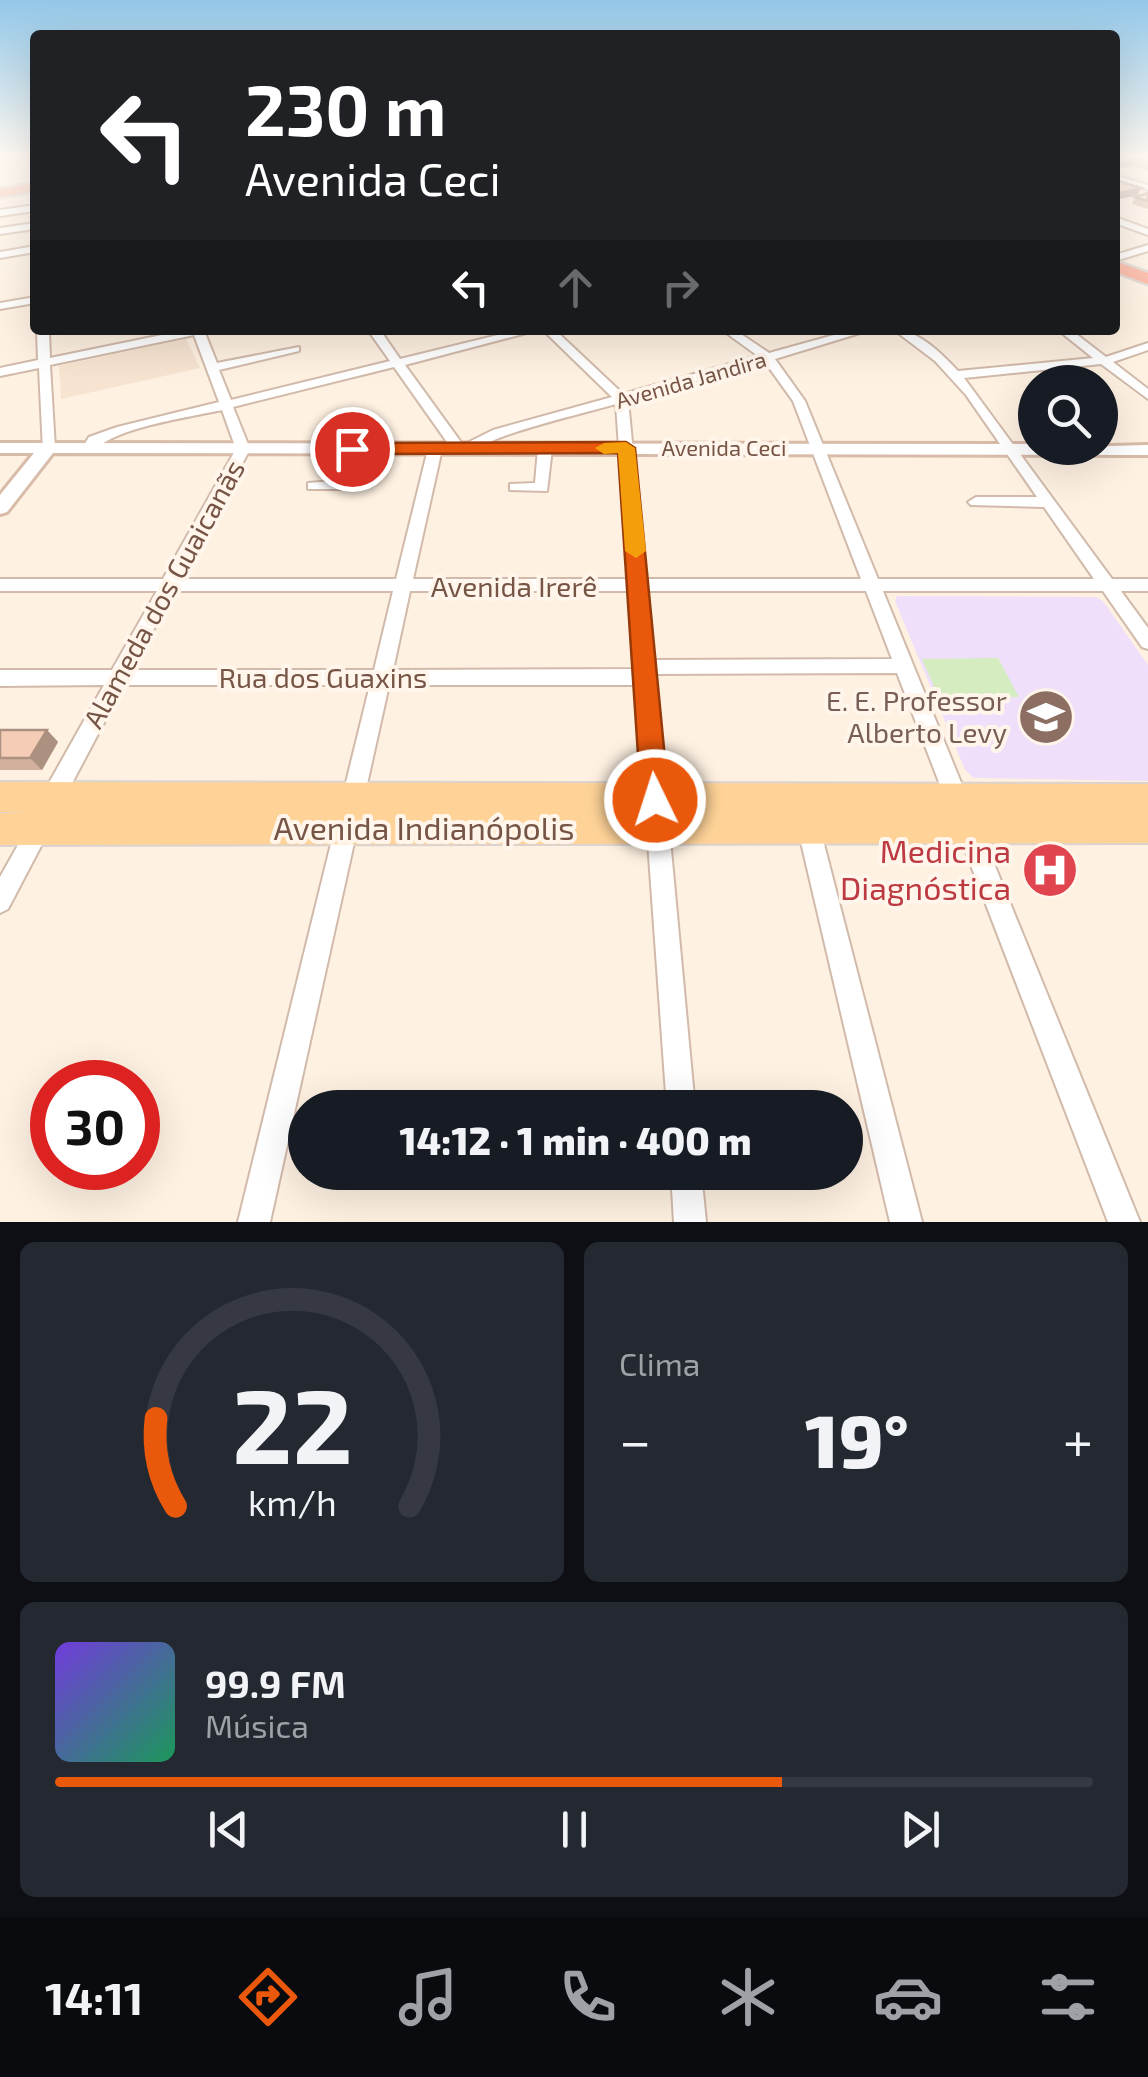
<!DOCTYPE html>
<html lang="pt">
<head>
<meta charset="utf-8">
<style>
  :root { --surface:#171b24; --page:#242831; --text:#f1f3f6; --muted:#9ea1a6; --line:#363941; --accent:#ea580c }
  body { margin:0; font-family:"Exo 2",sans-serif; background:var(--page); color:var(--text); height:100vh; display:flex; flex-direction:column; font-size:38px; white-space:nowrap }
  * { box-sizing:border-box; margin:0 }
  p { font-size:32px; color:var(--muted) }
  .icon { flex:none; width:55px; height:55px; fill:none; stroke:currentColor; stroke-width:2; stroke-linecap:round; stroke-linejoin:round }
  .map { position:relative; height:1222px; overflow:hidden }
  .panel { display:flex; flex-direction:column; gap:20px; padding:20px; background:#0d0f14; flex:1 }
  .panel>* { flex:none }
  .banner { position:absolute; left:30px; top:30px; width:1090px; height:305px; border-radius:10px; box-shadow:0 10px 40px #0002; background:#202124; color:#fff; overflow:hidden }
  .controls { position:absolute; left:1018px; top:365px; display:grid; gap:20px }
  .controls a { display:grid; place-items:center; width:100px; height:100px; border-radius:50%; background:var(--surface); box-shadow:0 10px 40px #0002; font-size:50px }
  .speed { position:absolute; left:30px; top:1060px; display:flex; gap:20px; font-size:50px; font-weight:700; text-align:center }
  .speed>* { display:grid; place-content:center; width:130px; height:130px; border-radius:50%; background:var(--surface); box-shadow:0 10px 40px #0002; line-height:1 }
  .speed .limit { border:15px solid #d22; background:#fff; color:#111 }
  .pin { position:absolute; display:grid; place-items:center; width:85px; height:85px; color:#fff; margin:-42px; border:5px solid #fff; border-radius:50%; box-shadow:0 2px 10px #0007 }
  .me { position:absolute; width:110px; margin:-55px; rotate:356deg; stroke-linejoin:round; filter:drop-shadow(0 0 8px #0008) }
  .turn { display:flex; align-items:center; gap:35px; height:210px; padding:0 50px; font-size:45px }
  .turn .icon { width:130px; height:130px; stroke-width:2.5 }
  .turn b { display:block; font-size:70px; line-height:85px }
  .lanes { display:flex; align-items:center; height:95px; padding:0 50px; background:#0003; justify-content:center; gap:50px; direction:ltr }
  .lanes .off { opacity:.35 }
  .big { font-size:75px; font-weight:800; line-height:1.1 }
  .panel .widget { flex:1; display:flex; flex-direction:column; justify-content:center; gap:15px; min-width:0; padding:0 35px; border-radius:15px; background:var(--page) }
  .panel .dial { align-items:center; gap:0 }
  .dial svg { height:260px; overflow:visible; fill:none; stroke:var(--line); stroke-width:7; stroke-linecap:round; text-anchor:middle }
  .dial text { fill:var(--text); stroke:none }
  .song { display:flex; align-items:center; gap:30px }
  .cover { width:120px; height:120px; border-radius:15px; background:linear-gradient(135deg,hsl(260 70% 55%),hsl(150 70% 35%)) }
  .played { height:10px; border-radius:5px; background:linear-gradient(90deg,var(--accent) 70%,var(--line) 70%) }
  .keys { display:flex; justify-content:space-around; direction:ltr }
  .heat { display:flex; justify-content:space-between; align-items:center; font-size:55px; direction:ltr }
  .panel .tiles { flex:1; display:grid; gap:20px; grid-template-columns:1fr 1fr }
  .widget:last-child { grid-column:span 2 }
  .trip { position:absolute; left:288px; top:1090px; width:575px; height:100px; border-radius:50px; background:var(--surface); box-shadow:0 10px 40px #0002; font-weight:800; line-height:100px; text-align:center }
  .tab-bar { display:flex; height:160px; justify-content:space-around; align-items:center; background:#090b0e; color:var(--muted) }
  .tab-bar .icon { width:70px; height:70px }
  .tab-bar .current { color:var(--accent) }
  .tab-bar b { font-size:45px; color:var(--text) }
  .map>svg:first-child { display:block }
  .residential { fill:#f6e3d0 }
  .education { fill:#efdffa }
  .green { fill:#d4ecbf }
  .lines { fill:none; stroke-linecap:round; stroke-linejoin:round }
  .street-casing { stroke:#d2baaa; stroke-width:4 }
  .secondary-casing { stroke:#d8bba9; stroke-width:6 }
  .primary-casing { stroke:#dcd3cf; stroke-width:4 }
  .highway-casing { stroke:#dcd3cf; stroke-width:5 }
  .street { fill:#fff; fill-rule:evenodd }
  .secondary { fill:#fff; fill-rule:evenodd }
  .primary { fill:#ffd398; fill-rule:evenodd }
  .highway { fill:#fdaa94; fill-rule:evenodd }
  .wall { fill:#d3b09d }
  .shaded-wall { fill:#ac9080 }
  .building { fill:#f5cdb7; stroke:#ac9080; stroke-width:2.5 }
  .route { fill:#ea580c; stroke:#983908; stroke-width:2.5 }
  .slow { fill:#f59e0b }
  .labels { text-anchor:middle; stroke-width:8; stroke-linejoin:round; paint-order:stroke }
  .far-street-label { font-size:22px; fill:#775546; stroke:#fff5ea }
  .street-label { font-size:28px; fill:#775546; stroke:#fff5ea }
  .education-label { font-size:28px; fill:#785e54; stroke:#fff5ea; text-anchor:end }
  .near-street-label { font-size:32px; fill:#775546; stroke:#fff5ea }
  .near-health-label { font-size:32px; fill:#be3a42; stroke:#fff5ea; text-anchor:end }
</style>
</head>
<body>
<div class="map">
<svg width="1148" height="1222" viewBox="0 0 1148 1222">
  <rect width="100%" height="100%" fill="#fef1e2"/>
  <polygon class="residential" points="186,339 200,368 61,399 59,366"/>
  <polygon class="education" points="897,596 1096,597 1103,601 1148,665 1148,781 974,778 965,770 895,601"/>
  <polygon class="green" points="998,658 1019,697 939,698 922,659"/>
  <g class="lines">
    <g class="street-casing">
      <g id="street">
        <polygon points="1115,175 1148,185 1148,190 1115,180"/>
        <polygon points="35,205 35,211 0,216 0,210"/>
        <polygon points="1115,217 1148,229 1148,235 1115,223"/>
        <polygon points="35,223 35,229 0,234 0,228"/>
        <polygon points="1148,245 1148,251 1115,261 1115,255"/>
        <polygon points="35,246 35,252 0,258 0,252"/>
        <polygon points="35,297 35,303 0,309 0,303"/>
        <path d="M37,330H49L50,358L186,330H208L205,333L217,363L299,347V351L219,370L231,400L390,361L368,330H380L400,359L518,330H538L405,365L463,445L493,430L612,397L543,330H555L623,394L758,356L722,330H735L769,353L852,330H870L775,359L805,401L878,579H1094L1044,507L971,505L968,502L976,497H1037L966,395L935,361L894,330C919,330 942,354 958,371L1093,358L1058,330H1071L1106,357L1148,343V350L1113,362L1148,389V399L1101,364L964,378L1112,579H1148V591H1121L1148,628V649L1142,647L1103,591H883L1140,1222H1108L897,673L654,674L666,800L663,807L655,810L647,807L644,800L636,685H389L270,1222H238L370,685H124L61,804L53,807L45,804L42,797L45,790L104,685L0,686V670H112L157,591H0V579H163L236,449L222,410C191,417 109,428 93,453H83L81,450L89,437L117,427L219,402L194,335L50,365L55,448L53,451H43L39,368L0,376V368L38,360ZM765,362L793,401L861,579H645L628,400ZM394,367L454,452C474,453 488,441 507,435C542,423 580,414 616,404L628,579H413L442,449L435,445L428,449L396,579H181L250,449L233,407ZM174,591H393L374,670H132ZM410,591H629L635,669L393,670ZM646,591H866L892,659L653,660Z"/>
        <polygon points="353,445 360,449 344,489 308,489 308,483 333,481 346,449"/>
        <polygon points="545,445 552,449 547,491 510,490 510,484 535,483 538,449"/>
        <polygon points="808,815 816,818 819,825 922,1222 890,1222 797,825 800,818"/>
        <polygon points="658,818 666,821 669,828 695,1108 667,1108 647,828 650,821"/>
        <polygon points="39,819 47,822 50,829 8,909 0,913 0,877 31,822"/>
        <polygon points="671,1172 701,1172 706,1222 674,1222"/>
      </g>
    </g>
    <g class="secondary-casing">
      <polygon id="secondary" points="0,443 1035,444 1035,448 1148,445 1148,455 53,453 7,512 0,514 0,495 34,453 0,453"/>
    </g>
    <g class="primary-casing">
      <polygon id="primary" points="0,782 1148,784 1148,843 0,845 0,813 29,812 0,812"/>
    </g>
    <g class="highway-casing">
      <g id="highway">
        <polygon points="35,183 35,191 0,197 0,189"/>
        <polygon points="1115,261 1148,273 1148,284 1115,272"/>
      </g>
    </g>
    <use href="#street" class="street"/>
    <use href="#secondary" class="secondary"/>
    <use href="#primary" class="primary"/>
    <use href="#highway" class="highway"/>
  </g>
  <g class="wall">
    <polygon points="1115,155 1148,155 1148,171 1131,166"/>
    <polygon points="1148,193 1148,209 1132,204 1135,197"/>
    <polygon points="0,730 47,730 58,742 42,770 0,770"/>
  </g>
  <g class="shaded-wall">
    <polygon points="26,155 35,155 35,165 31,165"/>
    <polygon points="1134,159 1131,166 1115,169 1115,163"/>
    <polygon points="1141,188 1138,195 1116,200 1120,193"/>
    <polygon points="47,730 58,742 42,770 30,758"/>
  </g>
  <g class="building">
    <polygon points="1115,155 1148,155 1148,163 1134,159 1115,163"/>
    <polygon points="1115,180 1141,188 1120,193 1115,192"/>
    <polygon points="1148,193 1148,201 1135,197"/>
    <polygon points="1068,376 1074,382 1048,382 1043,377"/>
    <polygon points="0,730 47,730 30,758 0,758"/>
  </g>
  <linearGradient id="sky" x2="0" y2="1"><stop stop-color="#93c7e8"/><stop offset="0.48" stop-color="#fff9f2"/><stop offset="1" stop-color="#fff9f2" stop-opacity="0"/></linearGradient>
  <rect width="1148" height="326" fill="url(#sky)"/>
  <polygon class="route" points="626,442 635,448 669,800 665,809 655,813 645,809 641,800 618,453 352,454 343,449 352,443"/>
  <polygon class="slow" points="626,442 635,448 646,551 636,558 625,551 618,453 604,454 595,448 604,443"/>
  <defs>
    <g id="school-disc" transform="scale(2.875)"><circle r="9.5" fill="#8d6e63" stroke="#fff5ea"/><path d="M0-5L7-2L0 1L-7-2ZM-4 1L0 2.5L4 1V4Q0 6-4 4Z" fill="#fff"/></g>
    <g id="hospital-disc" transform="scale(2.875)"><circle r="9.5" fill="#e0444e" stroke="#fff5ea"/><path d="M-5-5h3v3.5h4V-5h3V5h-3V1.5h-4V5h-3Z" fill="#fff"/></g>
  </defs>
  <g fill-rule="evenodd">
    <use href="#school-disc" x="1046" y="717"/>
    <use href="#hospital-disc" x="1050" y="870"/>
  </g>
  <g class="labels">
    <g class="far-street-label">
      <text transform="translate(691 380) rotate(-16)" y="8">Avenida Jandira</text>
      <text x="724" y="456">Avenida Ceci</text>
    </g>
    <g class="street-label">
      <text x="514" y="597">Avenida Irerê</text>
      <text transform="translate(164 594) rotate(-61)" y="10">Alameda dos Guaicanãs</text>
      <text x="323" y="688">Rua dos Guaxins</text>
    </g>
    <g class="education-label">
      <text x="1007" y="711">E. E. Professor<tspan x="1007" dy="32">Alberto Levy</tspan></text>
    </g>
    <g class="near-street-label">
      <text x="424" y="840">Avenida Indianópolis</text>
    </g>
    <g class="near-health-label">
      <text x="1011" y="863">Medicina<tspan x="1011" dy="37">Diagnóstica</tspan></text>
    </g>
  </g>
</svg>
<div class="controls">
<a><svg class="icon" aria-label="search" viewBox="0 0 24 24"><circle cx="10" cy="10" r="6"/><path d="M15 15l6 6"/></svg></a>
</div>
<div class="speed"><div class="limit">30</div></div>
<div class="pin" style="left:352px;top:449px;background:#d93025"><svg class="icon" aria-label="arrive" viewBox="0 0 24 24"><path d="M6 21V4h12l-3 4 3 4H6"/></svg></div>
<svg class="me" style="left:655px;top:800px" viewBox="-20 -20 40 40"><circle r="17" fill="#ea580c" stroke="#fff" stroke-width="3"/><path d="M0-11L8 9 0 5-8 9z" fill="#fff"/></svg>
<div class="trip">14:12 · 1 min · 400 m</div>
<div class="banner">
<div class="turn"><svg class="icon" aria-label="left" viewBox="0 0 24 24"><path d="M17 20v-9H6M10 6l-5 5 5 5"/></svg><div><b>230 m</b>Avenida Ceci</div></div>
<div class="lanes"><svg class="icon" aria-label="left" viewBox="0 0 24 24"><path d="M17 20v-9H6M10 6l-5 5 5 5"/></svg><svg class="icon off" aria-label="ahead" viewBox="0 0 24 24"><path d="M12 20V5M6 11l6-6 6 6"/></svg><svg class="icon off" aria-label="right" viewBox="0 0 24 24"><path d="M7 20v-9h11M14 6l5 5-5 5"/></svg></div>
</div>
</div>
<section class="panel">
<div class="tiles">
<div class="widget dial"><svg viewBox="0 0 100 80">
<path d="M14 69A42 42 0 1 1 86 69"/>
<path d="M14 69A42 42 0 0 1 8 42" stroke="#ea580c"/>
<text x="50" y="56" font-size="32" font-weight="700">22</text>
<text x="50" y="72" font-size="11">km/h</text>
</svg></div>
<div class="widget"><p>Clima</p>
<div class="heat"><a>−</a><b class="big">19°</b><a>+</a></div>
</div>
<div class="widget">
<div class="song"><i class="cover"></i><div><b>99.9 FM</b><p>Música</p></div></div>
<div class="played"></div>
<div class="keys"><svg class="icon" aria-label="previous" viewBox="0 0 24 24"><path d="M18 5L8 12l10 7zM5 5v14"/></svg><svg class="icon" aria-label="pause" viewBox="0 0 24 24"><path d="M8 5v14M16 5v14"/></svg><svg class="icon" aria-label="next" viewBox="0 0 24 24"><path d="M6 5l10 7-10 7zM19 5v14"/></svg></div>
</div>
</div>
</section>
<nav class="tab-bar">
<b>14:11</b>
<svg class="icon current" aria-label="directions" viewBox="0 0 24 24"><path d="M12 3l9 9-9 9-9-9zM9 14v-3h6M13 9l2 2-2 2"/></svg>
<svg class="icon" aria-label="music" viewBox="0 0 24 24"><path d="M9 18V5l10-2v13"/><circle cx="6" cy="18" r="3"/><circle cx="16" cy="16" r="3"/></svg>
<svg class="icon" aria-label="phone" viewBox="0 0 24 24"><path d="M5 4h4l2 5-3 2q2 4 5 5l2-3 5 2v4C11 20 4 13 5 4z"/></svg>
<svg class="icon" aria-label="climate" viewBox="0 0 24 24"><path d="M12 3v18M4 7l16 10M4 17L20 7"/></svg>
<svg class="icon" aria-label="car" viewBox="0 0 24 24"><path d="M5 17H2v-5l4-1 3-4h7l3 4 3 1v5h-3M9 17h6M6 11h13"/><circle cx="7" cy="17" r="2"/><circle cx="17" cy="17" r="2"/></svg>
<svg class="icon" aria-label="filters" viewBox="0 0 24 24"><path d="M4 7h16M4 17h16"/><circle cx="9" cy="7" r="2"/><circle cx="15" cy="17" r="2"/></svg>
</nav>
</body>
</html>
